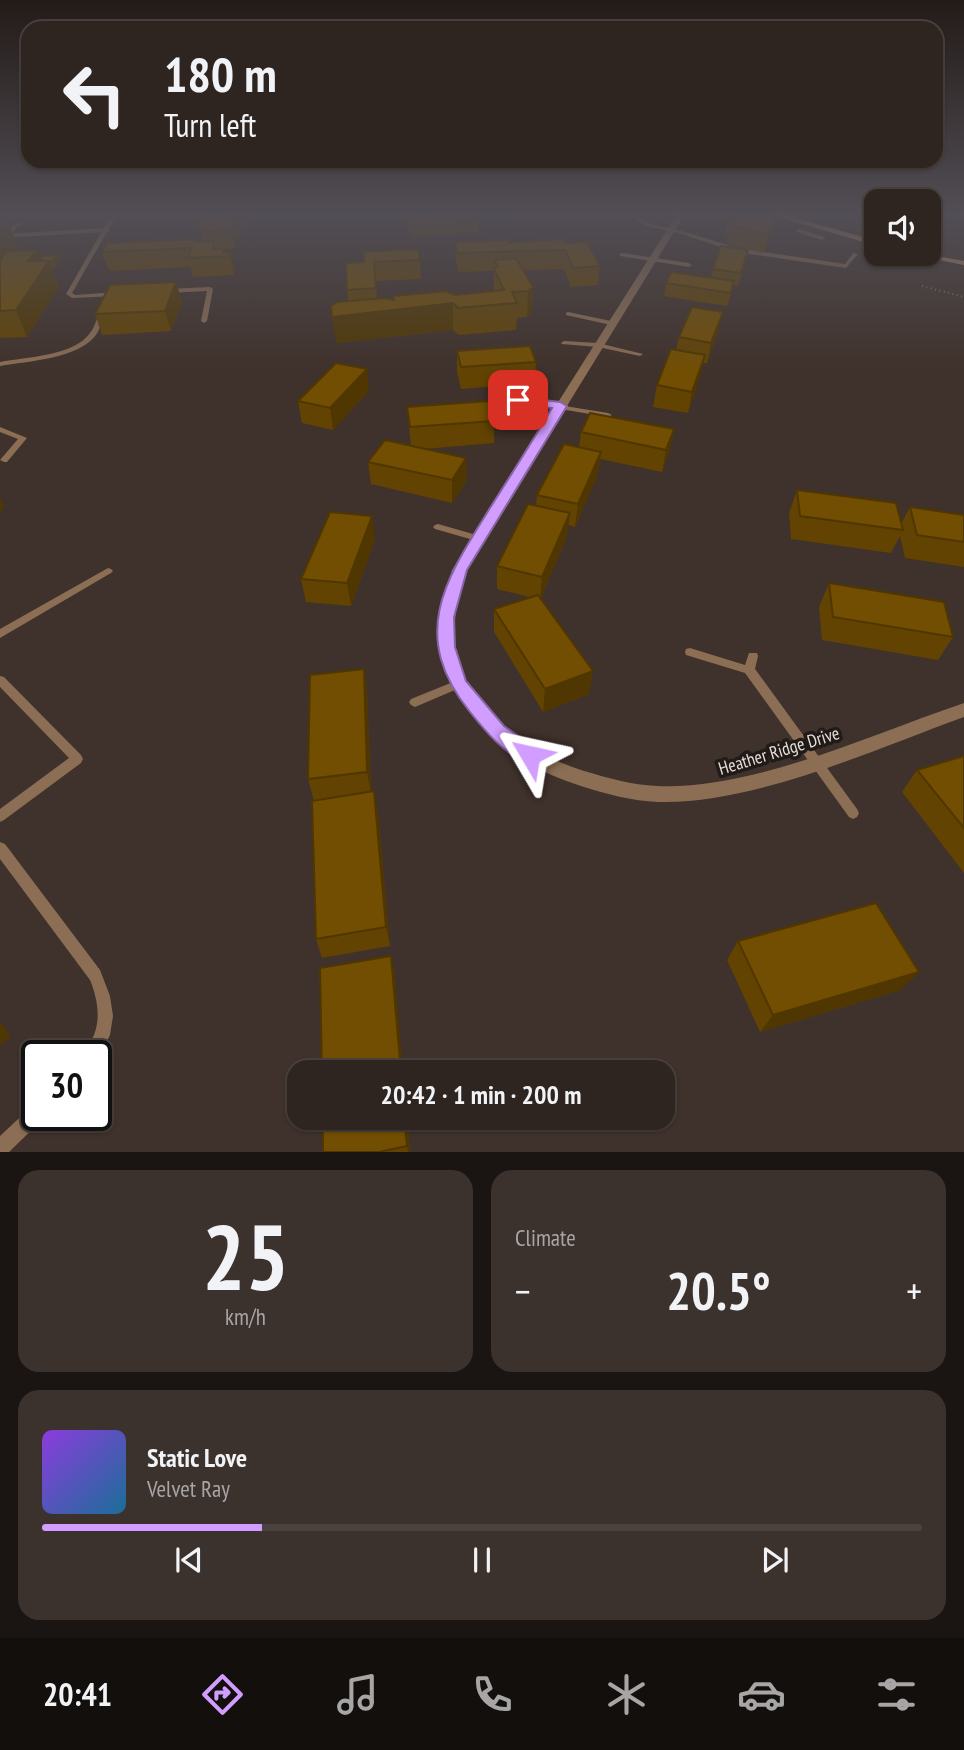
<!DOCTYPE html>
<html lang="en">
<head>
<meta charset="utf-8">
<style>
  :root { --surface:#2f2520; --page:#3b312d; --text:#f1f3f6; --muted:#a7a5a5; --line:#4a423e; --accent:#d19dfe }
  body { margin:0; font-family:"PT Sans Narrow",sans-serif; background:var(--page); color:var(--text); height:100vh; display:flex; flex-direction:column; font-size:26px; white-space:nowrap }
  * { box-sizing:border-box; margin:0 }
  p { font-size:23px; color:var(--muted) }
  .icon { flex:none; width:38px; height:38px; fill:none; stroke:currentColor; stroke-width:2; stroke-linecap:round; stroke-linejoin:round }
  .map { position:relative; height:1152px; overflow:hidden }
  .side { display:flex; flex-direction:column; gap:18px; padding:18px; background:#1a1412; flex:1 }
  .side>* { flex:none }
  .hud { position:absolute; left:21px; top:21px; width:922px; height:147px; border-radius:21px; box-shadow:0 2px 5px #0004,0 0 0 2px var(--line); background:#2f2520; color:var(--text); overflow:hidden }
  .tools { position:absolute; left:864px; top:189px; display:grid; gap:14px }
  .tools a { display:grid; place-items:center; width:77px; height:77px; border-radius:14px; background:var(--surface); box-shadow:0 2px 5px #0004,0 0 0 2px var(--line); font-size:35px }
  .speed { position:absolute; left:21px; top:1040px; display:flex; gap:14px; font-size:35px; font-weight:700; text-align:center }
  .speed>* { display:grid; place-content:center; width:91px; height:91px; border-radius:50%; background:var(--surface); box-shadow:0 2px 5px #0004,0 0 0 2px var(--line); line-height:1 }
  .speed .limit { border:4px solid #111; border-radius:10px; background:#fff; color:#111 }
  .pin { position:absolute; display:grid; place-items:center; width:60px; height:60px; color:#fff; margin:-30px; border-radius:14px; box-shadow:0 4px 10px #0006 }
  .me { position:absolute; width:77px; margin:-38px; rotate:306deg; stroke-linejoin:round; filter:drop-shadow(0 0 5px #0008) }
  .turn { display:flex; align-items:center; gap:24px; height:147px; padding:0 28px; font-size:32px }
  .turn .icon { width:91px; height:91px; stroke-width:2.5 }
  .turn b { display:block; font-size:49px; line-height:60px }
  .big { font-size:52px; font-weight:700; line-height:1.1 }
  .side .tile { flex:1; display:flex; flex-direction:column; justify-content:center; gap:10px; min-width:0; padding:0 24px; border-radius:21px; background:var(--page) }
  .side .dial { align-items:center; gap:0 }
  .dial b { font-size:91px; line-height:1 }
  .song { display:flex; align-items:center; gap:21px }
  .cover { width:84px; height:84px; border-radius:10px; background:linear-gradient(135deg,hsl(270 70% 55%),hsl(200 70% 35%)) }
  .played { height:7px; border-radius:4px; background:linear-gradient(90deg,var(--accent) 25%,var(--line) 25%) }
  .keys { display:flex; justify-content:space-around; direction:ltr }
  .heat { display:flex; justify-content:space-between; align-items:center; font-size:38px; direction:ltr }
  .side .tiles { flex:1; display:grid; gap:18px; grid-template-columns:1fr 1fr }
  .tile:last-child { grid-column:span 2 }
  .trip { position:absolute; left:287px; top:1060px; width:388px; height:70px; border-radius:21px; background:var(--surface); box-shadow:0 2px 5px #0004,0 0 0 2px var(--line); font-weight:700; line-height:70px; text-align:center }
  .tab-bar { display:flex; height:112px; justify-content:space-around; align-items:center; background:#130f0d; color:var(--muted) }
  .tab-bar .icon { width:49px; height:49px }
  .tab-bar .current { color:var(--accent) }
  .tab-bar b { font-size:32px; color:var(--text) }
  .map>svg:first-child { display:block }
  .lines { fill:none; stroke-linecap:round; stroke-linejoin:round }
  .path { stroke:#8a7e79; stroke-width:2; stroke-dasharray:1 3.5; stroke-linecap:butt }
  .lane { fill:#8b6e54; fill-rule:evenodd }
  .street { fill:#8b6e54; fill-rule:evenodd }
  .secondary { fill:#bb8d64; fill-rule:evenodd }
  .wall { fill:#624302 }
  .shaded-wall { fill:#503701 }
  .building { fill:#724e02; stroke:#503701; stroke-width:2 }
  .route { fill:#d19dfe; stroke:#8866a5; stroke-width:2 }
  .labels { text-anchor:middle; stroke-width:7; stroke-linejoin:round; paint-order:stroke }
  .street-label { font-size:18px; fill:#e7ddda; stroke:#211b18 }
</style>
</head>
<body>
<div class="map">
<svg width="964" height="1152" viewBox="0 0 964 1152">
  <rect width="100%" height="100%" fill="#3f312b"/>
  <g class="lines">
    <polyline class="path" points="922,286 964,297"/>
    <g class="lane">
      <polygon points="214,214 227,214 199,220 196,218"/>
      <polygon points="110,217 115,218 72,293 75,295 117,292 120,294 117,296 72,298 66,294"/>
      <polygon points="639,218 651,224 682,231 737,248 845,264 853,253 858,254 846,268 736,252 679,233 647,226 637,221 637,219"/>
      <polygon points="20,222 25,223 17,227 10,236 6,236 5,235 13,225"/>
      <polygon points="799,229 824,237 825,238 822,240 797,232 796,231"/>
      <polygon points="931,243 934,245 929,249 929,244"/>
      <polygon points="622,253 689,263 692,265 689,267 620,256 620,254"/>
      <polygon points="210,287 213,289 207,321 204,323 201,321 207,291 167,293 164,291 167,289"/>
      <polygon points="568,312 611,321 614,323 611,325 566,315 566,313"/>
      <path d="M100,313L105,314C102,321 100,329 96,335C78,359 28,361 0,366V362C26,357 74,356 90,333C95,327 96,319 100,313Z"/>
      <polygon points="564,341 598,343 643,354 640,356 598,347 562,344 561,343"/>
      <polygon points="515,398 608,413 612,415 608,417 518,402 514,400"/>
      <polygon points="0,427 27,438 7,462 4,462 0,460 18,439 0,432"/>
      <polygon points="438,524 480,536 482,538 477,541 435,529 433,527 435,525"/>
      <polygon points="108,568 111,569 113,571 111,573 0,638 0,629"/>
      <polygon points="690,648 745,665 749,653 757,653 758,656 755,669 857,809 859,813 857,817 853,819 849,817 745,673 686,655 685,652 686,649"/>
      <polygon points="0,676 4,677 81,755 83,759 81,763 4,820 0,822 0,809 69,758 0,687"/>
      <polygon points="458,680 462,681 464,684 462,687 415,707 411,705 409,702 411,699"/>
      <path d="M0,842L5,844L100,970L110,996L113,1016L110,1035L97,1061L96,1055H83C86,1048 91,1042 94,1035C101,1017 97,997 90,980L0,859Z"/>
      <polygon points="37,1105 37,1115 45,1115 43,1119 9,1152 0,1152 0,1136 31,1107"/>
    </g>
    <g class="street">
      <path d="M677,214H685L466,570C455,607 446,648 467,684C474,696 485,706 495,716C519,743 549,760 584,771C608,778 632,785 657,786C754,790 872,734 964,703V717C875,749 753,805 658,802C632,801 606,794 581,786C540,773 507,754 479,721C431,667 432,638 452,570Z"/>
      <polygon points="109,228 109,232 106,232 0,238 0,234"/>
    </g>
    <g class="secondary">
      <polygon points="768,214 781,214 877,241 877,246"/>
      <polygon points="910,254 926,254 964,261 964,265"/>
    </g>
  </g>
  <g class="wall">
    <polygon points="204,214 241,214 243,221 235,248 224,249 225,253 231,252 235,271 234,275 193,277 190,267 109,271 102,252 202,241 199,227"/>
    <polygon points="411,214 436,214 430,215 430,218 478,221 478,233 411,237 408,228 408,216 411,216"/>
    <polygon points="728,214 776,214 773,226 764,253 727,244 728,236 725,236"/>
    <polygon points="858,214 877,214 877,231 871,223 863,221"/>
    <polygon points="0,224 9,224 19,247 17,250 37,250 39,256 58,255 60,261 56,267 52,268 59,286 27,337 0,338"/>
    <polygon points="455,242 565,243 600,266 598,285 571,287 564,269 523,270 533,287 532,313 527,317 517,318 516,330 459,335 453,330 336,343 348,301 346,263 420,260 421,279 376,281 377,299 393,300 494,291 494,271 458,272 456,261"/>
    <polygon points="745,262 738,286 734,285 727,306 664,296 666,283 711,278 713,269"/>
    <polygon points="176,282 182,302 171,331 102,335 95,314"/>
    <polygon points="723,312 718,332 707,363 703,363 700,376 688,413 653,407 657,385 676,350 679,337"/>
    <polygon points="457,351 536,362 535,383 461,389 457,372"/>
    <polygon points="369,390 333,430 302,423 298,401"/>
    <polygon points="407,407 494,421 494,443 424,449 467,480 452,503 371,484 368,462 411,446"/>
    <polygon points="674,429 669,452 662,472 600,459 598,474 575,527 568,525 567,536 541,598 593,671 589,694 543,712 494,632 494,609 530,597 497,589 497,566 536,506 537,495 579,447 581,432"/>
    <polygon points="797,490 901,524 910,507 964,515 964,567 905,558 900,536 891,553 791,539 789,513"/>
    <polygon points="375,539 351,606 306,602 301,579"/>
    <polygon points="829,583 953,637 938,660 822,640 819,607"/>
    <polygon points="364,669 367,692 371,792 378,813 390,946 322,958 316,939 314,801 308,779"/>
    <polygon points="964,756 964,873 902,792 917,770"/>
    <polygon points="738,941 919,972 900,990 760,1032 727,960"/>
    <polygon points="323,1118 407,1118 410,1152 323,1152"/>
  </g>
  <g class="shaded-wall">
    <polygon points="236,214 241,214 243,221 235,248 231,230"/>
    <polygon points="776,214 773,226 764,253 768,234"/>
    <polygon points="9,224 19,247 0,271 0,234"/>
    <polygon points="37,250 44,268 49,261 59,286 27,337 16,310 28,261"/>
    <polygon points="231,252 235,271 234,275 230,256"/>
    <polygon points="58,255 60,261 56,267 54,261"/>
    <polygon points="176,282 182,302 171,331 165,311"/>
    <polygon points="533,287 532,313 527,317 528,291"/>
    <polygon points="453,303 453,330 336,343 332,317"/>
    <polygon points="723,312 718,332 707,363 711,343"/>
    <polygon points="705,355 700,376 688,413 692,392"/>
    <polygon points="367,369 369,390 333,430 330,408"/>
    <polygon points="674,429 669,452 662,472 666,450"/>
    <polygon points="601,452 598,474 575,527 578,504"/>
    <polygon points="466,458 467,480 452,503 452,480"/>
    <polygon points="0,498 4,505 0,514"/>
    <polygon points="570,513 567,536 540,600 542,577"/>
    <polygon points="372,516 375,539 351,606 347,583"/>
    <polygon points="364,669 367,692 371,794 367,772"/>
    <polygon points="593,671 589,694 543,712 545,689"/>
    <polygon points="374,791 378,813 390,946 386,927"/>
    <polygon points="391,956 395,974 403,1073 401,1073"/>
    <polygon points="919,972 900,990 760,1032 773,1015"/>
    <polygon points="0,1022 11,1036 0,1046"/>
    <polygon points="404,1118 407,1118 410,1152 408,1152 407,1146"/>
  </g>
  <g class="building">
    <polygon points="204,214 236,214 231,230 203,231 205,227 199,227"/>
    <polygon points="729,214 776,214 768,234 730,226 734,219 728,218"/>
    <polygon points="422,215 423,218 475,215 478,221 410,225 408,216"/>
    <polygon points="0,224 9,224 0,234"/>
    <polygon points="195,239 194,242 215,241 212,249 224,249 223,253 231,252 230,256 188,258 192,248 102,252 108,243"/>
    <polygon points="563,239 565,243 587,242 600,266 573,268 565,250 457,253 455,242 508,240 509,243"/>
    <polygon points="721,246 748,250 741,273 713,269"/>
    <polygon points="418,249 420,260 374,262 376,288 347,290 346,263 364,262 364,252"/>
    <polygon points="37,250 28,261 49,261 16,310 0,311 0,260 7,251"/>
    <polygon points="58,255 54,261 42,261 39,256"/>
    <polygon points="516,258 533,287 528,291 512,292 517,303 458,308 453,303 332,317 331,306 337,302 385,298 394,300 393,296 446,291 455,295 504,290 494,269 498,266 494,260"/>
    <polygon points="671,272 734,281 730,293 666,283"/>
    <polygon points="176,282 165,311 95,314 110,285"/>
    <polygon points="692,307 723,312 711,343 679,337"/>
    <polygon points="530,346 536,362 461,367 457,351"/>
    <polygon points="671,349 705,355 692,392 657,385"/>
    <polygon points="336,363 367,369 330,408 298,401"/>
    <polygon points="489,401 494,421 410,427 407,407"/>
    <polygon points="590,413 674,429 666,450 581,432"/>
    <polygon points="385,440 466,458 452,480 368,462"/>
    <polygon points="564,444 601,452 578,504 537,495"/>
    <polygon points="797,490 896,503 903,530 800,516"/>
    <polygon points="528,504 570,513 542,577 497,566"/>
    <polygon points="910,507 964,515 964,542 917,535"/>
    <polygon points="330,512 372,516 347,583 301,579"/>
    <polygon points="829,583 944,602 953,637 833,617"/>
    <polygon points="538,595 593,671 545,689 494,609"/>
    <polygon points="364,669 367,772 308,779 310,675"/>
    <polygon points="964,756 964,828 917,770"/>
    <polygon points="374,791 386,927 316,939 312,801"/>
    <polygon points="876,903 919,972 773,1015 738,941"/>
    <polygon points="391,956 401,1073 322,1073 320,968"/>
    <polygon points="323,1118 404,1118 407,1146 379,1152 323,1152"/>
  </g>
  <linearGradient id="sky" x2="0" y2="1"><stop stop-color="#231b18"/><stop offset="0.57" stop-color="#524e55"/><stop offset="1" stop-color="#524e55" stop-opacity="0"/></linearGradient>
  <rect width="964" height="375" fill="url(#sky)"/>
  <path class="route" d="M518,397L560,402L567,406L467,570L454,617L455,647L466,681L504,726L537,749L540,755L537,761L530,764C505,755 486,732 470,712C408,635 445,580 490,508C511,475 532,442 552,408L514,403L512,400Z"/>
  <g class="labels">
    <g class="street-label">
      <text transform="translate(779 751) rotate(-17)" y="6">Heather Ridge Drive</text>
    </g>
  </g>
</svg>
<div class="tools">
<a><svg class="icon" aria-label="sound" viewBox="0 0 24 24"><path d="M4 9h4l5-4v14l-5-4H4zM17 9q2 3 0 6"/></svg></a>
</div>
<div class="speed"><div class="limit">30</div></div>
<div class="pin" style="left:518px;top:400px;background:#d93025"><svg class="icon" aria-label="arrive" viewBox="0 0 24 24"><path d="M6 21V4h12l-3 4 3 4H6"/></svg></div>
<svg class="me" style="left:530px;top:755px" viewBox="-20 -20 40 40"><path d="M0-17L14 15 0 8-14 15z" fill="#d19dfe" stroke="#fff" stroke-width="4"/></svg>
<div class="trip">20:42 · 1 min · 200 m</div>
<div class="hud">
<div class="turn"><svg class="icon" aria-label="left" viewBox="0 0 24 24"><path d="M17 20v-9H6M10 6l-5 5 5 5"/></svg><div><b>180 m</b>Turn left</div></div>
</div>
</div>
<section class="side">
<div class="tiles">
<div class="tile dial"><b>25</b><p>km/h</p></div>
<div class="tile"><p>Climate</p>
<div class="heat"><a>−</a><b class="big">20.5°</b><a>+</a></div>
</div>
<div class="tile">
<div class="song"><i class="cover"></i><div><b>Static Love</b><p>Velvet Ray</p></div></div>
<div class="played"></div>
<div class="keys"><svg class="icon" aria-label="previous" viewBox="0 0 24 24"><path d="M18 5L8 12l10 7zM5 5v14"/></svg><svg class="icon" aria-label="pause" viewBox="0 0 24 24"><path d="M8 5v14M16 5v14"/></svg><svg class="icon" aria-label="next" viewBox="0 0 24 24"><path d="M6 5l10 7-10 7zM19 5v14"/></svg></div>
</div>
</div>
</section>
<nav class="tab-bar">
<b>20:41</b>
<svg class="icon current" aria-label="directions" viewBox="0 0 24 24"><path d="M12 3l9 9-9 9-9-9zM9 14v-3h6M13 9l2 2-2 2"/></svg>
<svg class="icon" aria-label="music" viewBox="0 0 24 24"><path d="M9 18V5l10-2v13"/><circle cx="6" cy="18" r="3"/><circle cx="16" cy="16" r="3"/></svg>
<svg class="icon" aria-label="phone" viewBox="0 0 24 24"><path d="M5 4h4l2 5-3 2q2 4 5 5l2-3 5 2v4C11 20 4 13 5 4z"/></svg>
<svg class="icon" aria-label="climate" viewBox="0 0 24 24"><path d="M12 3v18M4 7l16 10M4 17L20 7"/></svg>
<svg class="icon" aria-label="car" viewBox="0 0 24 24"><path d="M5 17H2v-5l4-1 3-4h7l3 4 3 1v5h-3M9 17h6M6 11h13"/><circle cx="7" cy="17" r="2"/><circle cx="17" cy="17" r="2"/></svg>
<svg class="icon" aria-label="filters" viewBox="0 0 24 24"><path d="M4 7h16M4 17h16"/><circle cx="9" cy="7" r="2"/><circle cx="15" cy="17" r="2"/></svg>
</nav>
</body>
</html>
